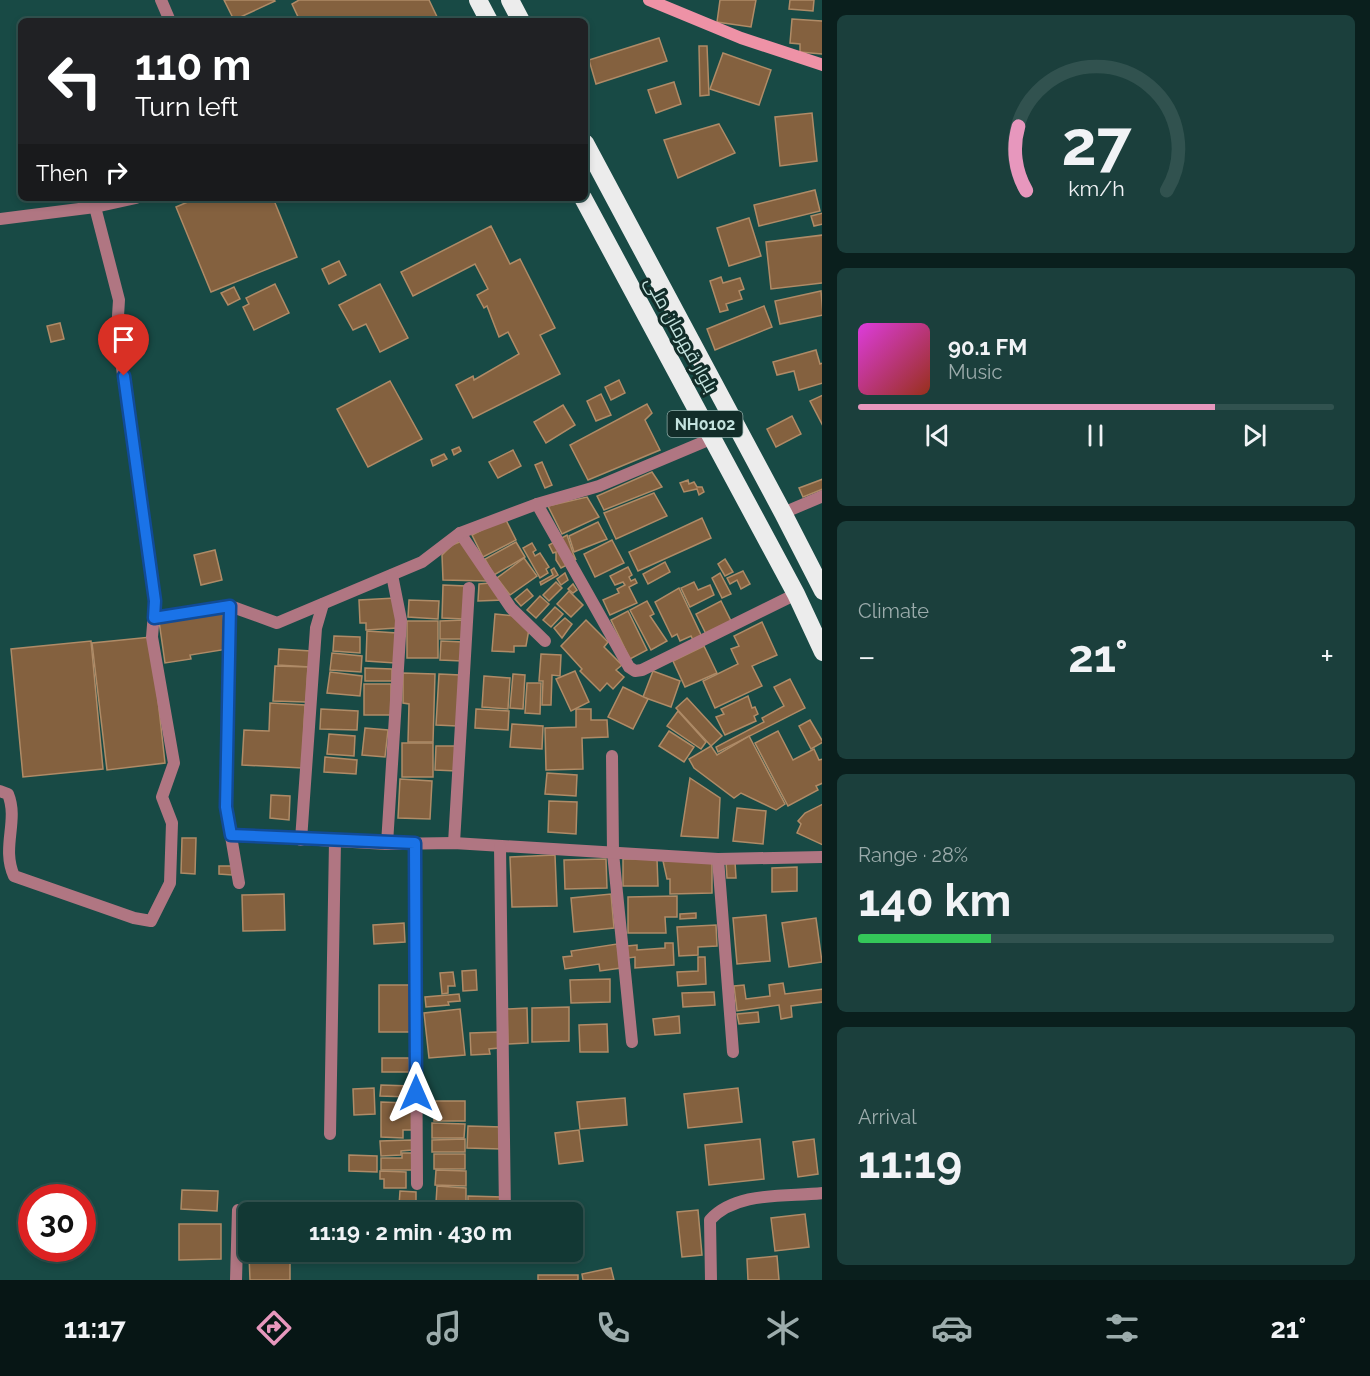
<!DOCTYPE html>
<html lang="en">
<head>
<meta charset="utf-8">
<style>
  :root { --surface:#123834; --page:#1b3f3c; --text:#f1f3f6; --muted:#9cacac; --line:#31524f; --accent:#e797bd }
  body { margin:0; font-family:Raleway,Cairo,sans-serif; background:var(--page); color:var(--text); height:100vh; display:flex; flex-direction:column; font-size:22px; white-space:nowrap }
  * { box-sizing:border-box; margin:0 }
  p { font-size:20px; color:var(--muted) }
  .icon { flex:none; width:33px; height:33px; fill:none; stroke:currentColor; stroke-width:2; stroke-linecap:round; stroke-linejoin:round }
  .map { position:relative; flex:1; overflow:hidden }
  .panel { display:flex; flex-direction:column; gap:15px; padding:15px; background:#0a1f1d; width:548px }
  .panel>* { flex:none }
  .guide { position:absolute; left:18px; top:18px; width:570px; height:183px; border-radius:9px; box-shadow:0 3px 9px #0003,0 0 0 2px var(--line); background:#202124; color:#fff; overflow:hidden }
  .speed { position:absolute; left:18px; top:1184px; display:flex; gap:12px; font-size:30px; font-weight:700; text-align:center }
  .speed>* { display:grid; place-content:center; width:78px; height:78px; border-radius:50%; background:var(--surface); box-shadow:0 3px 9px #0003,0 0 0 2px var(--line); line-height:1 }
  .speed .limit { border:9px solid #d22; background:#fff; color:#111 }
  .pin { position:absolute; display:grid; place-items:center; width:51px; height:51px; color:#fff; margin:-62px -26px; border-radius:50% 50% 50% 0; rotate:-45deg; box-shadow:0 0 6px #0007 }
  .pin .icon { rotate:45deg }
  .me { position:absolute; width:66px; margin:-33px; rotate:0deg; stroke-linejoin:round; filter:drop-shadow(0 0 4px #0008) }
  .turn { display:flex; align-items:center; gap:21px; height:126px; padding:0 18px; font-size:27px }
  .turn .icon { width:78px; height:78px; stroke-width:2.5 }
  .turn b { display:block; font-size:42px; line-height:51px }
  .then { display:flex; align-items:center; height:57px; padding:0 18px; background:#0003; gap:12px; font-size:22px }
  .big { font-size:45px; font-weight:700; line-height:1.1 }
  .panel .tile { flex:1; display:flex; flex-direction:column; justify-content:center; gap:9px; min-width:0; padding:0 21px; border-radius:9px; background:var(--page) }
  .panel .dial { align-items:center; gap:0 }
  .dial svg { height:156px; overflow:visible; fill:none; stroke:var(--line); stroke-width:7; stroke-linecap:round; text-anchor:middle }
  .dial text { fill:var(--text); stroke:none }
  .song { display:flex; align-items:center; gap:18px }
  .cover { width:72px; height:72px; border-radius:9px; background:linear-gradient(135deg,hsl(300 70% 55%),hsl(10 70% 35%)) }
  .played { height:6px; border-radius:3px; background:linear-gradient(90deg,var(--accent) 75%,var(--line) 75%) }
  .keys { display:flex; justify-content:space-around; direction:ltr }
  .heat { display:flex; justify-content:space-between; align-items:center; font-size:33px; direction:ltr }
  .charge { height:9px; border-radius:4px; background:linear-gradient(90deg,#34c759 28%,var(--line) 0) }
  .trip { position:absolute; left:238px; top:1202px; width:345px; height:60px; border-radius:9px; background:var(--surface); box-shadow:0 3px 9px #0003,0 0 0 2px var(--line); font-weight:700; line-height:60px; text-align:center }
  .tab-bar { display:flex; height:96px; justify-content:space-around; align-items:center; background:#071615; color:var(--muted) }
  .tab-bar .icon { width:42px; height:42px }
  .tab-bar .current { color:var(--accent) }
  .tab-bar b { font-size:27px; color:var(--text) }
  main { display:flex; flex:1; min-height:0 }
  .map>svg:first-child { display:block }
  .building { fill:#84613f; stroke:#af8b67; stroke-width:1.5 }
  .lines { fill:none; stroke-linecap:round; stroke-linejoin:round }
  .street { stroke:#b07682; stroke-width:12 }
  .secondary { stroke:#ee92a6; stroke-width:12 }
  .highway { stroke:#ececec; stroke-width:18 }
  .route-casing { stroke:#114b97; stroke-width:15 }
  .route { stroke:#1a73e8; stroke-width:10 }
  .labels { text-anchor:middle; stroke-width:6; stroke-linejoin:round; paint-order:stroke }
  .shield { fill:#122d29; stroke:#8faca8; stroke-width:1.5 }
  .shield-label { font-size:16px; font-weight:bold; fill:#c4e3df }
  .street-label { font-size:18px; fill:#c4e3df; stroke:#122d29 }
</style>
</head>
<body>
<main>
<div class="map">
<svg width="823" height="1280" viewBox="0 0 823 1280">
  <rect width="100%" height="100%" fill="#184a45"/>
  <g class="building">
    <polygon points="224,0 274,0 275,1 234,20"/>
    <polygon points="299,0 429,0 439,21 300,21 292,4"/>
    <polygon points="720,0 756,0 751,27 717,22"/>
    <polygon points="790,0 814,0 813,11 789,9"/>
    <polygon points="792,19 823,21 823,54 800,52 800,44 790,43"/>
    <polygon points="659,38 667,61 596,84 589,60"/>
    <polygon points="699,46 707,46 709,95 700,96"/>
    <polygon points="723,53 771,70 759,105 710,89"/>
    <polygon points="674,82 681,104 656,113 648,90"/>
    <polygon points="812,113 817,161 780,166 775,117"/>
    <polygon points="719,124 735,153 678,178 664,140"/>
    <polygon points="815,190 820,211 759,226 754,205"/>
    <polygon points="197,198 273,198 297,257 211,292 176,207"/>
    <polygon points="823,213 823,224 814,226 811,216"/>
    <polygon points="749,218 761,256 729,266 717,228"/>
    <polygon points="491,226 510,264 520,259 555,328 540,335 560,374 473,418 456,385 473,376 474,380 519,354 508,332 499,337 487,306 484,308 477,295 488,289 475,264 413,296 401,272"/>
    <polygon points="823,235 823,283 771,289 766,242"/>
    <polygon points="339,261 346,275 329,284 322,269"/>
    <polygon points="721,277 723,283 740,278 744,289 739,291 742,299 726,304 728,310 720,312 710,281"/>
    <polygon points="275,284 289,313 254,330 243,307 249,304 246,298"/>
    <polygon points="380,284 408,338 380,352 366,324 353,330 339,305"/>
    <polygon points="234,287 240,299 228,305 221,293"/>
    <polygon points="821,291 823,315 780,324 775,301"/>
    <polygon points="764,306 772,327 715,350 707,329"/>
    <polygon points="60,323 64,339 51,342 47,326"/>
    <polygon points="816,350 820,364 823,363 823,383 799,390 794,371 777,375 773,362"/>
    <polygon points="619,380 625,393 611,400 605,387"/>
    <polygon points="390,381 422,439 368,467 337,409"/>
    <polygon points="601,394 611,415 596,421 587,401"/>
    <polygon points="823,395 823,426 810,401"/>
    <polygon points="647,404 652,413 645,420 660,450 588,480 570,445"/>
    <polygon points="563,405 575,425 546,443 534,422"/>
    <polygon points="792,416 801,434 776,447 767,429"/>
    <polygon points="459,447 461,451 454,455 452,450"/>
    <polygon points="513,450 521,466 498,478 489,462"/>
    <polygon points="444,454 447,459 433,466 431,460"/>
    <polygon points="542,462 552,485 545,488 535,465"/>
    <polygon points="652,472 662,487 604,510 597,496"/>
    <polygon points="823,479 823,489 803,497 799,488"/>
    <polygon points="688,480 689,484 694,482 697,487 702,487 704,492 699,495 697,489 684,492 680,483"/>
    <polygon points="654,493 667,516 616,539 604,513"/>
    <polygon points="587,497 599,517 562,534 548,506"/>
    <polygon points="505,518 516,540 483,557 472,535"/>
    <polygon points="702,518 711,538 638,571 629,552"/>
    <polygon points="598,522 607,539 574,552 569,536"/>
    <polygon points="567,535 573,553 576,560 558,540"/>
    <polygon points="612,540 624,563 595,577 584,554"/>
    <polygon points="462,541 487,581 443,580 442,555 452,545"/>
    <polygon points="556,541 567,565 561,568 556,560 556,552 553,553 549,545"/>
    <polygon points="516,542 525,557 494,575 485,559"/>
    <polygon points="532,543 536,550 533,552 535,556 540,553 549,567 546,569 548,573 540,578 523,548"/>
    <polygon points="215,550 222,580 201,585 194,555"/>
    <polygon points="524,558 537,576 510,595 497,578"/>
    <polygon points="725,559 733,572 725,576 718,564"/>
    <polygon points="665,562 670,572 648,584 643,574"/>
    <polygon points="628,567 632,575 629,577 631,581 635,579 637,583 629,587 637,603 610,615 603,600 619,593 617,589 625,585 623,582 615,585 610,576"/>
    <polygon points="554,568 558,575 541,585 540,582 553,575 551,570"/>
    <polygon points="743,571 750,584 741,589 737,580 730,584 727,578"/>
    <polygon points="565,573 568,580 561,585 557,579"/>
    <polygon points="720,573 731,594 722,598 712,578"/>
    <polygon points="556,582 562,588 549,601 543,595"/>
    <polygon points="694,582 698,590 710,585 714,595 690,607 681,588"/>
    <polygon points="490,583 503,600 478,601 479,584"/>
    <polygon points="573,584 577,590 573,593 568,589"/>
    <polygon points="443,585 466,586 464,619 442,618"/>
    <polygon points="679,588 702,637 694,642 691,636 680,641 677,634 672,637 655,602"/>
    <polygon points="527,589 533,596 521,606 515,599"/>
    <polygon points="569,591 583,605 571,617 557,604"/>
    <polygon points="540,596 549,604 536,618 527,610"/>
    <polygon points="395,598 397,628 366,630 366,623 360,623 359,600"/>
    <polygon points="409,600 439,601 438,619 408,617"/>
    <polygon points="647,601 654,614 650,616 667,641 651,650 630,610"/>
    <polygon points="721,601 732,623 707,636 696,614"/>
    <polygon points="555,607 563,614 551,627 543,620"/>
    <polygon points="222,611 228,649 190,655 191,659 165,663 159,621"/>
    <polygon points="628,611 647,650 630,659 611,620"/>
    <polygon points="495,614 515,616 529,629 526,646 514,646 514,652 492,651"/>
    <polygon points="565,618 572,624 562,638 554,628"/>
    <polygon points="464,620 464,639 440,639 440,621"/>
    <polygon points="586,620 608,642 604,647 622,665 616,670 624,677 613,689 607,683 600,691 580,671 582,669 561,646"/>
    <rect x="407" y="621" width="31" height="37"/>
    <polygon points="762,622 777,655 752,666 762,686 715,708 703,681 738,664 731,649 739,646 734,636"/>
    <polygon points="367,631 397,633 395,663 366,661"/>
    <polygon points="334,636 360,637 360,653 333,651"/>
    <polygon points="151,637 165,763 107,770 92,643"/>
    <polygon points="91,641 103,769 23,777 11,649"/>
    <polygon points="441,641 463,642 462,661 440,660"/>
    <polygon points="704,646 717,673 685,687 673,661"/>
    <polygon points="279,649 311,651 310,667 278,665"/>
    <polygon points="332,653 362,656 361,672 330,670"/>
    <polygon points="541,654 561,655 560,676 552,675 551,705 542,705 543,681 539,681"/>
    <polygon points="275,666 308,667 306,702 273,701"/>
    <polygon points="365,668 392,669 392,681 365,681"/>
    <polygon points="575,671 589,702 571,711 556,679"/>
    <polygon points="653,671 680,681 671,707 643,697"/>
    <polygon points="330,672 362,676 360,696 327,693"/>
    <polygon points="403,673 435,674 433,742 408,742 409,704 403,703"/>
    <polygon points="439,674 460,675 457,726 436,725"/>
    <polygon points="513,674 525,675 523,709 510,708"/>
    <polygon points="484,676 510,678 508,709 482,707"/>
    <polygon points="790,679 805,708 718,752 716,747 764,722 762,718 784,706 774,687"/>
    <polygon points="527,683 541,683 540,714 525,713"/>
    <rect x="364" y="684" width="27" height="31"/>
    <polygon points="623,687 648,699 633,729 608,717"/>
    <polygon points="748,696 752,708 755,707 758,714 754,716 756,721 725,735 716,717 724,714 721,709"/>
    <polygon points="687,698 722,736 711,746 676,708"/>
    <polygon points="270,703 305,705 302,768 242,765 244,730 269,731"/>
    <polygon points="321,709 358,711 357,730 320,729"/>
    <polygon points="476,709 509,711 508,730 475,728"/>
    <polygon points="576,709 591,709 591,720 607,720 608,737 582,738 583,769 546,770 545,728 576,727"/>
    <polygon points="678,711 706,742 701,749 667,726"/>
    <polygon points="810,720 823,742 811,749 799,726"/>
    <polygon points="512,724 543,726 542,749 510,747"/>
    <polygon points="365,728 388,730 385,757 362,755"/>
    <polygon points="669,731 694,747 684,762 659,746"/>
    <polygon points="778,731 793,760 814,749 819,760 823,759 823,783 816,786 818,790 788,806 755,743"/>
    <polygon points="329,734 355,736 354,756 327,754"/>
    <polygon points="749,736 785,804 776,810 741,793 734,798 694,768 689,759 711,746 717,755"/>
    <rect x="402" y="743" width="31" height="34"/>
    <polygon points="436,746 457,746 457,771 435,770"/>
    <polygon points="325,757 357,760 356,774 324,772"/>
    <polygon points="547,773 577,775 576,796 545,794"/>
    <polygon points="690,778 720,798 718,838 681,836"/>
    <polygon points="400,779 432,781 430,819 398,818"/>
    <polygon points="271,795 290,796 289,820 270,818"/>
    <polygon points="549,801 577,802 576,834 548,832"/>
    <polygon points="823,804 823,845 797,833 801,824 798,821 805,813"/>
    <polygon points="737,808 766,811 763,844 733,841"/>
    <polygon points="182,838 196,838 195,874 181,873"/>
    <polygon points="555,855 557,906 512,907 510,857"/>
    <polygon points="606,859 607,888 565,889 564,860"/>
    <polygon points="623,859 657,859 658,886 623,886"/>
    <polygon points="712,860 712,893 670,894 670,879 667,879 663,861"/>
    <polygon points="726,862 735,862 736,878 727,878"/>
    <polygon points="219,866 232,866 232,875 219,874"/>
    <polygon points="797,867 797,891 772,892 772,868"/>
    <polygon points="284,894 285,930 243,931 242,895"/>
    <polygon points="611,894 614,928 574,932 571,898"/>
    <polygon points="677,896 677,917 665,917 666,933 628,933 628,897"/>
    <polygon points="696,913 696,918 680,919 680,914"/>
    <polygon points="766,915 770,961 737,964 733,918"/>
    <polygon points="816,918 822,962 789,967 782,923"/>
    <polygon points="404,923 405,942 374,944 373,925"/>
    <polygon points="716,925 717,946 698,947 698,955 679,956 677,927"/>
    <polygon points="665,943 673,943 674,965 635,968 635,957 628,958 627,946 637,945 637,950 665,948"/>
    <polygon points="617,944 621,968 600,971 599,964 565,969 563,957 572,956 571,951"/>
    <polygon points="698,957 705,957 706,984 678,986 677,972 698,971"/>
    <polygon points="476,970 477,990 463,991 462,971"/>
    <polygon points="453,972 455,986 448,986 448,993 442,994 440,973"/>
    <polygon points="610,979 610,1002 571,1003 570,980"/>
    <polygon points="783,983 785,994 823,989 823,1002 791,1006 792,1017 781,1019 779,1005 737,1011 734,986 744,985 746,999 770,996 769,985"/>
    <polygon points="379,985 411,985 410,1032 379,1032"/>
    <polygon points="714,992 715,1005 683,1007 682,993"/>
    <polygon points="459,994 460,1001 448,1002 449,1005 426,1007 425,997"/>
    <polygon points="569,1007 569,1041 532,1042 532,1008"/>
    <polygon points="527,1008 528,1043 508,1044 507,1009"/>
    <polygon points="460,1009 465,1055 429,1058 424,1013"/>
    <polygon points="758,1012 759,1022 739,1024 737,1014"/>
    <polygon points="679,1016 680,1033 655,1035 653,1019"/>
    <polygon points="607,1024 608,1052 580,1052 579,1025"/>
    <polygon points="498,1032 499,1048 489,1049 490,1054 471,1055 470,1033"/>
    <rect x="382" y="1058" width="27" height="14"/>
    <polygon points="381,1085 411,1086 410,1097 380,1096"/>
    <polygon points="374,1088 375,1114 354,1115 353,1089"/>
    <polygon points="738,1088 742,1122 688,1128 684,1094"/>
    <polygon points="625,1098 627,1125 580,1129 577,1102"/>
    <rect x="434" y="1101" width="31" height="20"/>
    <polygon points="381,1102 407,1103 407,1107 414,1107 413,1130 403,1130 403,1138 381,1137"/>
    <polygon points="432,1123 465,1124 464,1138 432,1138"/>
    <polygon points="468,1126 502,1127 501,1149 467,1148"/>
    <polygon points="579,1130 583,1161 559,1164 555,1133"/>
    <polygon points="465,1139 465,1152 432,1152 432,1140"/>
    <polygon points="760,1139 764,1179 709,1185 705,1145"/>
    <polygon points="814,1139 818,1174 798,1177 793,1142"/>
    <polygon points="412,1140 412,1150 401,1151 401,1155 381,1156 380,1141"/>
    <polygon points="402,1153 412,1153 412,1170 381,1170 381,1158 402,1158"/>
    <rect x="434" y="1154" width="31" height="15"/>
    <polygon points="349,1155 377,1156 377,1172 349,1171"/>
    <polygon points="436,1170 466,1171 466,1186 435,1185"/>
    <polygon points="380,1171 406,1172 406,1188 384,1188 384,1179 380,1179"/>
    <polygon points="437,1186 466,1188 466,1204 436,1203"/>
    <polygon points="182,1190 218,1191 217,1211 181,1209"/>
    <polygon points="400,1191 416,1192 416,1207 399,1206"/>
    <polygon points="468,1196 503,1197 502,1212 468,1212"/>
    <polygon points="558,1208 558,1212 518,1212 518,1211"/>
    <polygon points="698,1210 702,1255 682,1257 677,1212"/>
    <polygon points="805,1214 809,1247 775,1251 771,1218"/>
    <polygon points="179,1224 221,1224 221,1259 179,1260"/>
    <rect x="467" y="1251" width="31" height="10"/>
    <polygon points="521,1251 561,1251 561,1257 522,1260"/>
    <polygon points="290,1254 290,1280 250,1280 249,1255"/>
    <polygon points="777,1256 779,1280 748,1280 747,1259"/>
    <polygon points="611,1268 614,1280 583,1280 582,1274"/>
    <rect x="538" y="1275" width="40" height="5"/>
  </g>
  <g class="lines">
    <g class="street">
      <polyline points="161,0 170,21"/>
      <polyline points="0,219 95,207 136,198"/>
      <polyline points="537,504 629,667 635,671 642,670 796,594"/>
      <polyline points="783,513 823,496"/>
      <polyline points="460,533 511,608 545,641"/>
      <polyline points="230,606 226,807 239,883"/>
      <polyline points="154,618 230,606 277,623 422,562 460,533 537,504 599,486 713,438"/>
      <polyline points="612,756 613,853 632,1042"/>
      <path d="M0,791L8,794C19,821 1,847 14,876L134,918L151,921L170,883L172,823L162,797L174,763L152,637L155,601L117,332L119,300L95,207"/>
      <polyline points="231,835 387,844 454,843 718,859 823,857"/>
      <polyline points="301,840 316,628 323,604"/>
      <polyline points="415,843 417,1184"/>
      <polyline points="454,843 469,588"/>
      <polyline points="387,844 401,620 392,575"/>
      <polyline points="500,847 505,1212"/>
      <polyline points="718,859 733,1052"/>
      <polyline points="330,1134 335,841"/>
      <polyline points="236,1280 238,1210"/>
      <path d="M711,1280L710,1220C736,1191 786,1197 823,1193"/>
    </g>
    <polyline class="secondary" points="649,0 741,38 823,65"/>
    <g class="highway">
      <polyline points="478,0 489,21"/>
      <polyline points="510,0 521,21"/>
      <polyline points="585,143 783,513 823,591"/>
      <polyline points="583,198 796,594 823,652"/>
    </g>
  </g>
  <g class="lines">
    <g class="route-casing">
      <polyline id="route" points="124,376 155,601 154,618 230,606 226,807 231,835 415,843 416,1093"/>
    </g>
    <use href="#route" class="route"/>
  </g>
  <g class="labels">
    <rect class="shield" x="667.5" y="411" width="75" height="26" rx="4.5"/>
    <g class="shield-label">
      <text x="705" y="430">NH0102</text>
    </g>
    <g class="street-label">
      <text transform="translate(681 335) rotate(61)" y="6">بلوار قهرمان ملی</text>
    </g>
  </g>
</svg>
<div class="speed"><div class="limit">30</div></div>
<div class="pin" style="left:124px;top:376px;background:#d93025"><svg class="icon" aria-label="arrive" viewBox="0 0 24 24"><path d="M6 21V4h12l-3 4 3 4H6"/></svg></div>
<svg class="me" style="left:416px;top:1093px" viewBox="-20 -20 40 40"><path d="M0-17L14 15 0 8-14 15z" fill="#1a73e8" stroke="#fff" stroke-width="4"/></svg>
<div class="trip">11:19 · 2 min · 430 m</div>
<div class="guide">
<div class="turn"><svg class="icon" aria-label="left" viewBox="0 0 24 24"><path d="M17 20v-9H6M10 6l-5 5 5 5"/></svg><div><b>110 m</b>Turn left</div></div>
<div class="then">Then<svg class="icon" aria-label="right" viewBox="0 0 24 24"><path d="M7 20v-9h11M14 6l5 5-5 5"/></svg></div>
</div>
</div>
<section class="panel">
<div class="tile dial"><svg viewBox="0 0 100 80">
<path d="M14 69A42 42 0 1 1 86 69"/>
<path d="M14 69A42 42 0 0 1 10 36" stroke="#e797bd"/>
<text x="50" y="56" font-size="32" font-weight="700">27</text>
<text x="50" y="72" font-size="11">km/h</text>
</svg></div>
<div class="tile">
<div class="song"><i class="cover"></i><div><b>90.1 FM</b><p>Music</p></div></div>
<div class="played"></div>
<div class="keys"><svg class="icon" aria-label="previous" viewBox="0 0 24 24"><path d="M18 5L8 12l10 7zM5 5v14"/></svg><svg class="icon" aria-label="pause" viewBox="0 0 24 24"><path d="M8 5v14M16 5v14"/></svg><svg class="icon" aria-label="next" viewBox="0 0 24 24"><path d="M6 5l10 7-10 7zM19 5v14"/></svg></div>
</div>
<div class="tile"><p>Climate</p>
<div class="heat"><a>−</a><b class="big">21°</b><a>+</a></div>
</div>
<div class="tile"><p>Range · 28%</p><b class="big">140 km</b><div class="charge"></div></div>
<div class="tile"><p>Arrival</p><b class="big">11:19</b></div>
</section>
</main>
<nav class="tab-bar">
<b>11:17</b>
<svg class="icon current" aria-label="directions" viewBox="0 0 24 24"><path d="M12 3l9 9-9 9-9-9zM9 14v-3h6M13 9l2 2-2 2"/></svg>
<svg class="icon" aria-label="music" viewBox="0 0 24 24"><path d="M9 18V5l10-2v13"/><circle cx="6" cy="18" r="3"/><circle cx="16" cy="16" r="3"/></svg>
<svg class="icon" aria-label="phone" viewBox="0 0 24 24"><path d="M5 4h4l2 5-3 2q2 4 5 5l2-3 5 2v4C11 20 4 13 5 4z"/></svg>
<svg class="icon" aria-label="climate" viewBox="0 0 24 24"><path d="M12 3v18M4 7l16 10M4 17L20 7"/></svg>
<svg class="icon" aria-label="car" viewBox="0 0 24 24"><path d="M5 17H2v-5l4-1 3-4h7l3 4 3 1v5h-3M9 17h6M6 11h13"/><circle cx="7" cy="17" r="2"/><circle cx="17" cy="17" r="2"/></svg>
<svg class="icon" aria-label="filters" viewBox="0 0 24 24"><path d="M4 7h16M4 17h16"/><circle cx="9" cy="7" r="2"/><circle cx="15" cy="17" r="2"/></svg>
<b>21°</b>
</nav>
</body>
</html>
